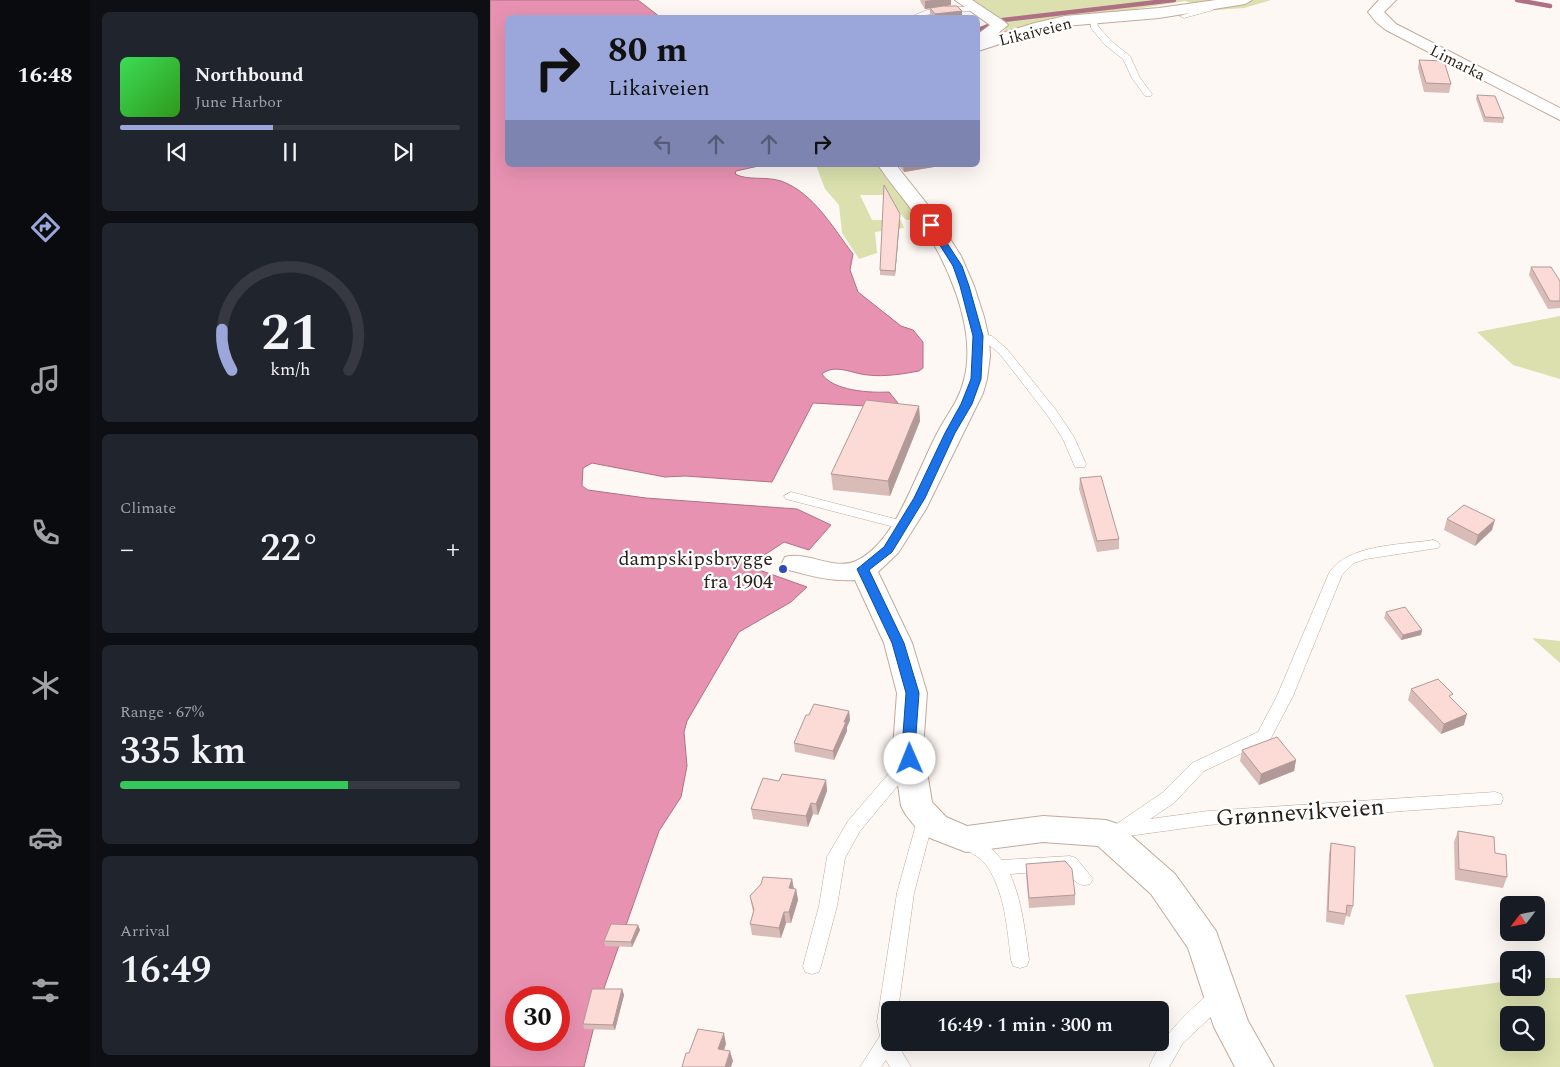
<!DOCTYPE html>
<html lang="en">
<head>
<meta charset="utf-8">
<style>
  :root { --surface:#171b24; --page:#20242c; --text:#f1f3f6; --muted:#9ea1a6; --line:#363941; --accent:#9ba6db }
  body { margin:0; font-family:Spectral,serif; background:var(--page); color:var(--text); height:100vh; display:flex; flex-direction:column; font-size:19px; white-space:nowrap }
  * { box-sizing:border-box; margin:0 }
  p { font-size:16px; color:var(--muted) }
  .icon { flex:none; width:28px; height:28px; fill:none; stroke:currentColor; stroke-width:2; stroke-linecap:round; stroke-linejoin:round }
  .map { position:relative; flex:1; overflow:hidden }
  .drawer { display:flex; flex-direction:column; gap:12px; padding:12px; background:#0d0f14; width:400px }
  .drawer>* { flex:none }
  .top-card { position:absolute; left:15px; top:15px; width:475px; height:152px; border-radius:8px; box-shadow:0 5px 20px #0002; background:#9ba6db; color:#111; overflow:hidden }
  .needle { width:32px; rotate:238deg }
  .tools { position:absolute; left:1010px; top:896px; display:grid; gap:10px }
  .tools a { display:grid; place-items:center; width:45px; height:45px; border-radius:8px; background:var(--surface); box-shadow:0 5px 20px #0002; font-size:25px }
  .speed { position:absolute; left:15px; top:986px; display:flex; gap:10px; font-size:25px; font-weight:700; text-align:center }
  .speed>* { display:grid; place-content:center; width:65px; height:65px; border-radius:50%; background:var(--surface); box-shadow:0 5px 20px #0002; line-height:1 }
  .speed .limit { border:8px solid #d22; background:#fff; color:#111 }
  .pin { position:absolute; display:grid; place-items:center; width:42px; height:42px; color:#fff; margin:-21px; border-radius:10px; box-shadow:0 2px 8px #0006 }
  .me { position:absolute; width:55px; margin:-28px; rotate:359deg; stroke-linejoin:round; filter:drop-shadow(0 0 4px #0008) }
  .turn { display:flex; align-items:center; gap:18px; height:105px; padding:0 20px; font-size:22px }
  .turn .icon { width:65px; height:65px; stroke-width:2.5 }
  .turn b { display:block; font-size:35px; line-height:42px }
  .lanes { display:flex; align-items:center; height:48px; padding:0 20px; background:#0003; justify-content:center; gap:25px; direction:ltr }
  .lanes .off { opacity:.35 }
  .big { font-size:38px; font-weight:600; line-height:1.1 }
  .drawer .tile { flex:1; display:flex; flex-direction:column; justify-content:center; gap:8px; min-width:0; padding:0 18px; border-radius:8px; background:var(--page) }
  .drawer .dial { align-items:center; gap:0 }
  .dial svg { height:130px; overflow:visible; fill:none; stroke:var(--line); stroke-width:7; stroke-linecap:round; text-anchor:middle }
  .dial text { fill:var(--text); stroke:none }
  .song { display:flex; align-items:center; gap:15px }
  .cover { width:60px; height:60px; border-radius:8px; background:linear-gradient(135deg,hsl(130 70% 55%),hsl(110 70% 35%)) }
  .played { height:5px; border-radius:2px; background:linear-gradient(90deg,var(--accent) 45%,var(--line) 45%) }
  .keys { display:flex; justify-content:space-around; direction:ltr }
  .heat { display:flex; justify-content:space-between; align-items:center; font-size:28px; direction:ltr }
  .charge { height:8px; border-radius:4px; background:linear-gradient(90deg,#34c759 67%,var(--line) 0) }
  .trip { position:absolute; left:391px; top:1001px; width:288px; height:50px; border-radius:8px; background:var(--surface); box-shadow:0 5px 20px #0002; font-weight:600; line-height:50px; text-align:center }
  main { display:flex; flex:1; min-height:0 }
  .dock { display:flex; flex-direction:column; width:90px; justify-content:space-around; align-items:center; background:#090b0e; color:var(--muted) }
  .dock .icon { width:35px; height:35px }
  .dock .current { color:var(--accent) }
  .dock b { font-size:22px; color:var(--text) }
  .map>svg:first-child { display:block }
  .green { fill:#dbe0ae; fill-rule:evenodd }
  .water { fill:#e892b2; stroke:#af7084; fill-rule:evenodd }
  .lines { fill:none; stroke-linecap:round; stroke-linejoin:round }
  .stream { stroke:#af7084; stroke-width:4.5 }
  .service-casing { stroke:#c3a998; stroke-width:1 }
  .minor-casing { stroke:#c3a998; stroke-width:2 }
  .service { fill:#fff; fill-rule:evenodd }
  .minor { fill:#fff; fill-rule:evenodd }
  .wall { fill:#d9bbb8 }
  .shaded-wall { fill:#b09996 }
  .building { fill:#fcdad6; stroke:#b09996 }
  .route { fill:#1a73e8; stroke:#114b97 }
  .poi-dot { fill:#3148b9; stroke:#fff; stroke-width:2 }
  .labels { text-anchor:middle; stroke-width:4.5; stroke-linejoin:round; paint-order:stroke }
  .far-street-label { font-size:16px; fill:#2a2019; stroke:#fff }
  .poi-label { font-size:20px; fill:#2a2019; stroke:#fff; text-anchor:end }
  .near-street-label { font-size:24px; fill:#2a2019; stroke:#fff }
</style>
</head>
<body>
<main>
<nav class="dock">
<b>16:48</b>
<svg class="icon current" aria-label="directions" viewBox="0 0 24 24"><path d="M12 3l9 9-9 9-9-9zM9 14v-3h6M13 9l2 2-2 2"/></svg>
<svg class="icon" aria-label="music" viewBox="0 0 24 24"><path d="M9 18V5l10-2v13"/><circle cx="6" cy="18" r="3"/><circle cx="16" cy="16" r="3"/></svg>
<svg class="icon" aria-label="phone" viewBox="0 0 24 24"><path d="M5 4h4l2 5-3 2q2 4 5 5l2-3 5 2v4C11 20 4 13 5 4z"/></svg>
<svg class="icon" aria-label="climate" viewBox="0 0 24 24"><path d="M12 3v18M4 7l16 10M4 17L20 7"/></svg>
<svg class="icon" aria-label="car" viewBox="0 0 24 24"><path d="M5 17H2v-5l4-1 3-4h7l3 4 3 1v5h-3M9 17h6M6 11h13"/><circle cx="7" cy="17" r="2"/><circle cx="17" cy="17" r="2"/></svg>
<svg class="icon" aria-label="filters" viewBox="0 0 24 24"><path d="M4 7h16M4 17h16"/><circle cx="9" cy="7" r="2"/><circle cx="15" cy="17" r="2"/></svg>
</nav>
<section class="drawer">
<div class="tile">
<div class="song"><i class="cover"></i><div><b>Northbound</b><p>June Harbor</p></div></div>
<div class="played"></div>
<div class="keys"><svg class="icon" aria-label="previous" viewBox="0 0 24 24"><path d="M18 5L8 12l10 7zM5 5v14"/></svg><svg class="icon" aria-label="pause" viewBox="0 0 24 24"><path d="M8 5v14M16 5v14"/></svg><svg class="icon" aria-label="next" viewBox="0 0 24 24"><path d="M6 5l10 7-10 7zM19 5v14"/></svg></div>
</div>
<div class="tile dial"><svg viewBox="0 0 100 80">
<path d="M14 69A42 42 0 1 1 86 69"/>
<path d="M14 69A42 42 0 0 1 8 44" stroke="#9ba6db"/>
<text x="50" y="56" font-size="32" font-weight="700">21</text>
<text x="50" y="72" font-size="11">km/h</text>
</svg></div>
<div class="tile"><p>Climate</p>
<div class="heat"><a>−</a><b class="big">22°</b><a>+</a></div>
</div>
<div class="tile"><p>Range · 67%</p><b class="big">335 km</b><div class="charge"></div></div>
<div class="tile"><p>Arrival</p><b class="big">16:49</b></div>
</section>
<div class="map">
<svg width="1070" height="1067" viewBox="0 0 1070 1067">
  <rect width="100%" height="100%" fill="#fef8f4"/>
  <g class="green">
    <polygon points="478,0 781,0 754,8 726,10 695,1 609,15 598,22 528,41 512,38 516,27"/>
    <polygon points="326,165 390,165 392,173 431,219 416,220 394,195 370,195 382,220 411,220 414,228 385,232 387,253 369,259 352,233 349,205 335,189"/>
    <polygon points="1070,316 1070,379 1023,365 987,332"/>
    <polygon points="1042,638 1070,641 1070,663"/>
    <path d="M1046,978H1070V1067H944L915,995L1019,981V988H1046ZM1019,1015H1046V1042H1019Z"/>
  </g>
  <path class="water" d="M0,0H148L170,17L18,18V165H273L246,171L245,174C258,181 276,176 291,181C324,193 343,228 363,254L360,270L368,292L411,326L423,330L433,342V368L429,371C413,374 394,377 378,375C363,374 345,363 332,374C343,391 380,393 399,392L412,408L323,403L282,482L195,476L175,477L102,463L93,468L92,486L98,490L156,498L307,509L341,525L319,550L294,542L258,566L317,587L301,602L249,632L197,721L194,732L197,766L191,797L169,831L112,994L94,1067H0ZM26,998H69V1040H26Z"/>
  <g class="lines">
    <g class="stream">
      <polyline points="1027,0 1060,6"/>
      <polyline points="488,30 513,20 684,0"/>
    </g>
    <g class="service-casing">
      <g id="service">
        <polygon points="720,6 723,6 723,10 694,18 690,16"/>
        <polygon points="462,7 486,7 490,9 486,11 453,12 418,18 437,10"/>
        <polygon points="600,17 606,17 608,26 621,41 640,56 650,78 662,94 661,96 655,96 642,78 633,59 615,45 601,28"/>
        <polygon points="488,333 502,336 517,349 566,410 584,437 596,464 595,467 585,467 572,437 555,412 509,353 494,341 484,338 484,334"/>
        <polygon points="301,492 417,522 419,525 412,529 296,499 294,496"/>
        <path d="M943,540L948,542L950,545L948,548L876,559L864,563L852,575L803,696L780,740L714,771L684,803L660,819L718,811L1005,792L1011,794L1013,799L1011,804L718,825L631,837L625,835L622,830L625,825L672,793L702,763L768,732L787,696L839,573C857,544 912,545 943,540Z"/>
        <polygon points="418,756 424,758 426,762 424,766 370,831 355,858 347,906 331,966 329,972 322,974 315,972 313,966 329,906 337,857 358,821 412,758"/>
        <polygon points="436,810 442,812 444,817 424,893 408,1010 400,1010 400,1042 411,1042 412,1052 421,1067 400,1067 396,1060 391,1067 370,1067 390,1036 387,1022 407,893 428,817 430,812"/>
        <path d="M477,833L501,848L512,860L580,856L586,858L603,879L600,884C588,888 583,879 576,870L520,874C532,901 535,931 539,960L537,966L530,968L523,966L521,960C517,928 515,893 497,866C490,855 474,852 468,840L471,835Z"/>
        <path d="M731,987L738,989L740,995L738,1001L693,1043L679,1067H659C673,1033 698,1012 724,989Z"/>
      </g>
    </g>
    <g class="minor-casing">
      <g id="minor">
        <polygon points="465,0 482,0 515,22 518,25 506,35 545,23 575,16 669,8 726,0 762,0 755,4 669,18 575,26 553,30 488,51 488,34 500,25"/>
        <polygon points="889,0 906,0 894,12 906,24 1070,108 1070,120 896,30 886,22 878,12"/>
        <path d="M388,165H406L441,209L471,256L484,286L494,317L499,339L500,356L497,379L493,393L436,509L408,553L388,572L422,643L437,693L433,748L442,802L456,817L477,826L553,816L616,820L628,824L685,874L726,931L758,1021L784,1067H745L724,1027L698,948L661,894L608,846L553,842L476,852L432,835L416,815L411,806L403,748L407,693L394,643L365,580C341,582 318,575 295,569L292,563L295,557C317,551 345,571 366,561C398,546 415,502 429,472C436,457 442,442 450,428C459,412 470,398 474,380C488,328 456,259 427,217C414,199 400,183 388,165Z"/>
      </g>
    </g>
    <use href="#service" class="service"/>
    <use href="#minor" class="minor"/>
  </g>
  <g class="wall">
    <polygon points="430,0 461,0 461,5 456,6 472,11 472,18 442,18 440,16 440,8 444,8 435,9 431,3"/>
    <polygon points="929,60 961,84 959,93 934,92 928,68"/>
    <polygon points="987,95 1014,118 1013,123 994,122 986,99"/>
    <polygon points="408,165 443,165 444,167 414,172"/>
    <polygon points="410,219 405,276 390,275 390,270"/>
    <polygon points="1041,267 1070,281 1070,308 1058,309 1039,275"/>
    <polygon points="429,406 430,421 400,496 343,490 341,474"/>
    <polygon points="590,478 629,539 629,549 607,552 589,489"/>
    <polygon points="957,519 1002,530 985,546 954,530"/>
    <polygon points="896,612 932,630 931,635 911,640 894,618"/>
    <polygon points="921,689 962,699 974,725 951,734 918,700"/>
    <polygon points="359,711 360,720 357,727 357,731 344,760 305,752 304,743 319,715"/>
    <polygon points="752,750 806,760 804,771 769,785 750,761"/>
    <polygon points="336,780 337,791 328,815 323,814 318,827 263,819 261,809 289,781"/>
    <polygon points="968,831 1005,853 1017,877 1013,888 965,880 964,842"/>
    <polygon points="841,843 863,906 860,917 856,916 854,925 836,922 839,854"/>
    <polygon points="536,864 585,895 585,905 539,908 536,875"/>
    <polygon points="302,879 304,889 306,889 308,900 301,923 296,923 291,938 262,935 260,924 263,912 260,896"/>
    <polygon points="148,925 150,930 142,947 115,946 114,941"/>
    <polygon points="132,989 134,995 125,1030 94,1029 93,1024"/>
  </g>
  <g class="shaded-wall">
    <polygon points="442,0 461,0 461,5 435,9 435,1"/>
    <polygon points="472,11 472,18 445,18 445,14"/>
    <polygon points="413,165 443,165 444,167 414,172"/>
    <polygon points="410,214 410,219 405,276 405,271"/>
    <polygon points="429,406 430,421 400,496 398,481"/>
    <polygon points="1005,520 1002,530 985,546 988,535"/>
    <polygon points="932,630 931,635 911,640 913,635"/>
    <polygon points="359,711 360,720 357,727 357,731 344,760 343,751 354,722"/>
    <polygon points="977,714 974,725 951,734 954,724"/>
    <polygon points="806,760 804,771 769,785 771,774"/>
    <polygon points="336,780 337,791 328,815 326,804"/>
    <polygon points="321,803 323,814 318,827 316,816"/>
    <polygon points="302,879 304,890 299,888"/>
    <polygon points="306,889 308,900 301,923 299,912"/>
    <polygon points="294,912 296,923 291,938 289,928"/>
    <polygon points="148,925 150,930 142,947 141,942"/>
    <polygon points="132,989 134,995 125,1030 123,1025"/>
    <polygon points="234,1033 236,1044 231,1060 228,1049"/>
    <polygon points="240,1051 243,1061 241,1067 235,1067"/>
  </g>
  <g class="building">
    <polygon points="453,6 467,6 472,11 445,14 440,8"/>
    <polygon points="929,60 954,61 961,84 936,83"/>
    <polygon points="987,95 1005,96 1014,118 995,117"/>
    <polygon points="394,185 410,214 405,271 390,270"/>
    <polygon points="1041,267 1061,267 1070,281 1070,301 1060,301"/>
    <polygon points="376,400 429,406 398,481 341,474"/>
    <polygon points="611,476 629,539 607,541 590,478"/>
    <polygon points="974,505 1005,520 988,535 957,519"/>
    <polygon points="915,607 932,630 913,635 896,612"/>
    <polygon points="948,679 963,694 959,696 977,714 954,724 921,689"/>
    <polygon points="324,704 359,711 354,722 356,722 343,751 304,743 316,715 319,715"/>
    <polygon points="787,737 806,760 771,774 752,750"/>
    <polygon points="292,774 336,780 326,804 321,803 316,816 261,809 273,778 289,781"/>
    <polygon points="968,831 1004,837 1005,853 1016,855 1017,877 969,869"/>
    <polygon points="841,843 865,847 863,906 857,905 856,914 838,911"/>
    <polygon points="575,861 582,869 585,895 539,898 536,864"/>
    <polygon points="273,877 302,879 299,888 306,889 299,912 294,912 289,928 260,924 264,910 260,896 271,884"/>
    <polygon points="121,924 148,925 141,942 114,941"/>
    <polygon points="102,989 132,989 123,1025 93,1024"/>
    <polygon points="208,1029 234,1033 228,1049 240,1051 235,1067 192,1067 196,1053 199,1053"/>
  </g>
  <polygon class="route" points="441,222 444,223 472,266 479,286 493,336 491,379 482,404 465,433 435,498 402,552 379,570 414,643 429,693 425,748 427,759 420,764 413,759 412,748 416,693 402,643 367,569 394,547 424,498 455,433 471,404 481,379 483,336 470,286 463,266 437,225"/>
  <circle class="poi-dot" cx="293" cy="569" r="5"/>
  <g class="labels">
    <g class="far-street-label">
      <text transform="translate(545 31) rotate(-14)" y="6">Likaiveien</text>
      <text transform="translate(968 62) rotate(27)" y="6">Limarka</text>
    </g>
    <g class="poi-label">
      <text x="283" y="565">dampskipsbrygge<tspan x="283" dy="23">fra 1904</tspan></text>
    </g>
    <g class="near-street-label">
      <text transform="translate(810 812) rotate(-4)" y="8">Grønnevikveien</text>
    </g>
  </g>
</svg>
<div class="tools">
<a><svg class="needle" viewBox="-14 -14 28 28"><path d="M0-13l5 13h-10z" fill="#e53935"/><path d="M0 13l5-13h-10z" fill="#9ea1a6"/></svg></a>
<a><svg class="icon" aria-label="sound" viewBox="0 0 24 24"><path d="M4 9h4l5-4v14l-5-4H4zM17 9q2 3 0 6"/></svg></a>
<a><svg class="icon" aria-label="search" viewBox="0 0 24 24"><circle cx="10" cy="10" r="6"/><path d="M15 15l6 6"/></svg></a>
</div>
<div class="speed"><div class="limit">30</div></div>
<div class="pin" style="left:441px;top:225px;background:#d93025"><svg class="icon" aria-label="arrive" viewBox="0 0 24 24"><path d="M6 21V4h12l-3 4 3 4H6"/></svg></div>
<svg class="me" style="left:420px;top:759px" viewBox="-20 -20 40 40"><circle r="19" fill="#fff"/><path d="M0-13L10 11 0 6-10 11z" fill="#1a73e8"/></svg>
<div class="trip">16:49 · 1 min · 300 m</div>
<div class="top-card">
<div class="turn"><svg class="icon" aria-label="right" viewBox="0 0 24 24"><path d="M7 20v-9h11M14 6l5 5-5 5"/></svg><div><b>80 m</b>Likaiveien</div></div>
<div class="lanes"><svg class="icon off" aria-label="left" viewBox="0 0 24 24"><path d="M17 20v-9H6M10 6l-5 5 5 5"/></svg><svg class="icon off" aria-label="ahead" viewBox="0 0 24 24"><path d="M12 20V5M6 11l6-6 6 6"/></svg><svg class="icon off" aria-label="ahead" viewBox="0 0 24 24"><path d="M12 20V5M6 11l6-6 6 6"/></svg><svg class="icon" aria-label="right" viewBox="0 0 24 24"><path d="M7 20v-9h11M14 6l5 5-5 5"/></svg></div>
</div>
</div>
</main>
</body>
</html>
